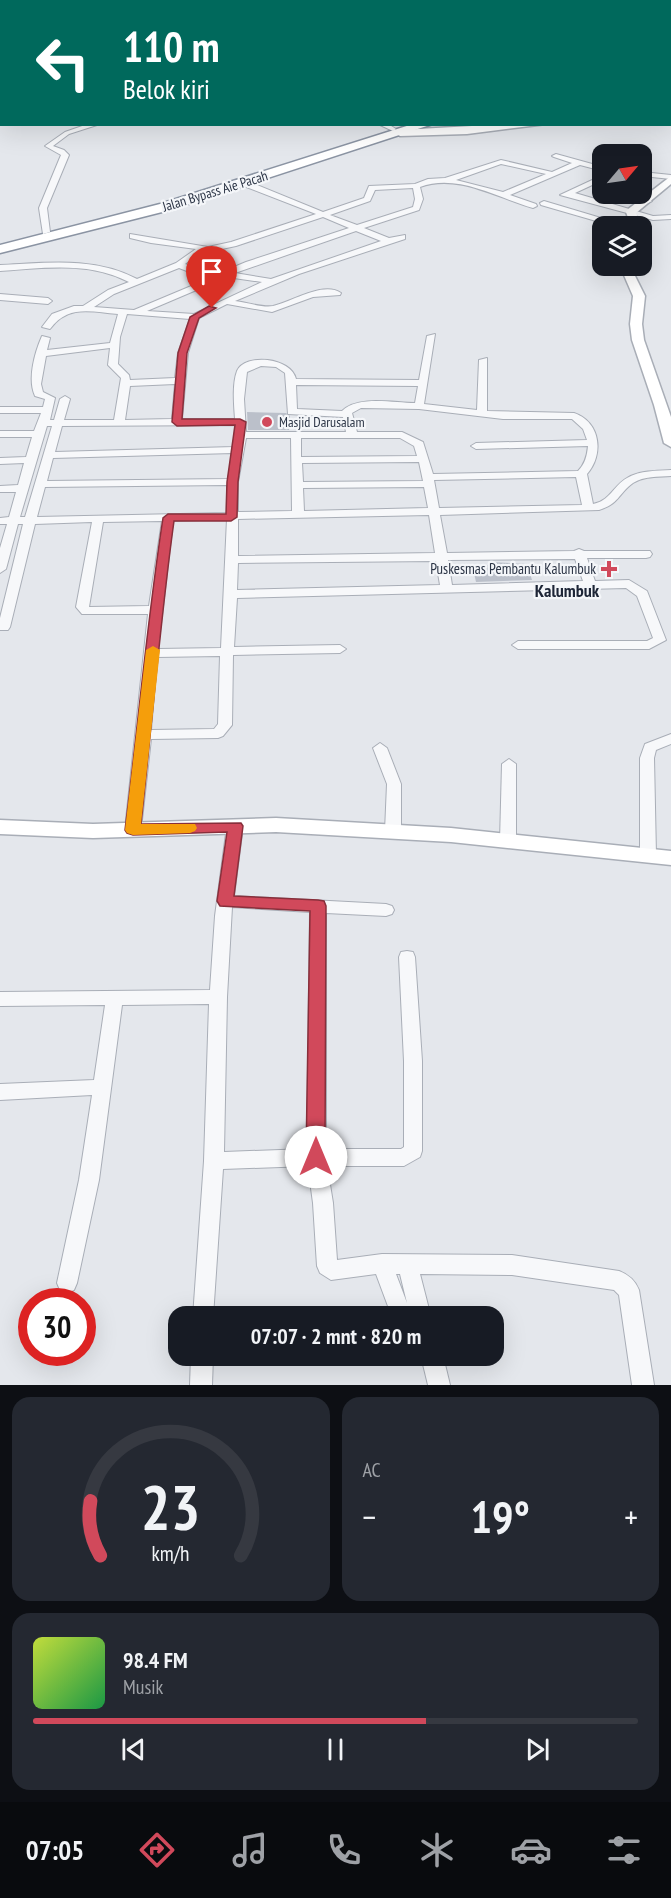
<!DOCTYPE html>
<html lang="id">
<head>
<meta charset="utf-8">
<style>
  :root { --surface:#171b24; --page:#242831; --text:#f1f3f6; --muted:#9ea1a6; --line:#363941; --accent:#d1495b }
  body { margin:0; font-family:"PT Sans Narrow",sans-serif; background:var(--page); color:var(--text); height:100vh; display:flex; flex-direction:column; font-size:22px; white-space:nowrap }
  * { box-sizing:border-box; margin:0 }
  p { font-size:20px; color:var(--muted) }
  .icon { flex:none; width:33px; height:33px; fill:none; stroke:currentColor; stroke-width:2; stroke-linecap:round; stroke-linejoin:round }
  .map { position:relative; height:1385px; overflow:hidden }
  .drawer { display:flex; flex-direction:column; gap:12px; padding:12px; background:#0d0f14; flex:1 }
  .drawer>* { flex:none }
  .guide { position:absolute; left:0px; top:0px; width:672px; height:126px; box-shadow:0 6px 24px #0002; background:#00695c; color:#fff; overflow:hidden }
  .needle { width:39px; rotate:61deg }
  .buttons { position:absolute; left:592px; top:144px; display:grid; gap:12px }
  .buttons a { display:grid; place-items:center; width:60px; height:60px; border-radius:12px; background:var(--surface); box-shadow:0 6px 24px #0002; font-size:30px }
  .speed { position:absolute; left:18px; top:1288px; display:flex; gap:12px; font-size:30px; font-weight:700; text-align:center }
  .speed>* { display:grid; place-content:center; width:78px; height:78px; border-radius:50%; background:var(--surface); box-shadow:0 6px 24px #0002; line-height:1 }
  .speed .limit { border:9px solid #d22; background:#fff; color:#111 }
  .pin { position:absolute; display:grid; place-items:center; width:51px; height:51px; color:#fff; margin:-62px -26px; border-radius:50% 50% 50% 0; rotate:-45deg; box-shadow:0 0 6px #0007 }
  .pin .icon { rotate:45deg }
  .me { position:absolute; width:66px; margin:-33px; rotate:0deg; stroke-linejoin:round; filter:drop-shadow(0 0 4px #0008) }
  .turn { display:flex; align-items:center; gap:21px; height:126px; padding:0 24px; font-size:27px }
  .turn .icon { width:78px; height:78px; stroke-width:2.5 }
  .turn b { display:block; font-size:42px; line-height:51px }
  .big { font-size:45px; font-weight:600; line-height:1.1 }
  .drawer .tile { flex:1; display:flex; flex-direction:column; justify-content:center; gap:9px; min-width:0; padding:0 21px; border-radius:18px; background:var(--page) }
  .drawer .dial { align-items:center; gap:0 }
  .dial svg { height:156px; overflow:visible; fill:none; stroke:var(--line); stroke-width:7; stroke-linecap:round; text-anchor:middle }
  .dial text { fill:var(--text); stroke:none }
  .song { display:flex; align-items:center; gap:18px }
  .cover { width:72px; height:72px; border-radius:9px; background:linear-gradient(135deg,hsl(70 70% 55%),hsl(140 70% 35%)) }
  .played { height:6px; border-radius:3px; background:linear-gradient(90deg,var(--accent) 65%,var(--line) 65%) }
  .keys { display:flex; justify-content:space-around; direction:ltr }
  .heat { display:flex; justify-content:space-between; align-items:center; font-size:33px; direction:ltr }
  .drawer .tiles { flex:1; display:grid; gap:12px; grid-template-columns:1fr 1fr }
  .tile:last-child { grid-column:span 2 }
  .trip { position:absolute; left:168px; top:1306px; width:336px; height:60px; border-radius:18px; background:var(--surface); box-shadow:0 6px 24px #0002; font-weight:600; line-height:60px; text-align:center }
  .tab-bar { display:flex; height:96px; justify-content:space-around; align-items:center; background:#090b0e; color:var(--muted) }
  .tab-bar .icon { width:42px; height:42px }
  .tab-bar .current { color:var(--accent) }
  .tab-bar b { font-size:27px; color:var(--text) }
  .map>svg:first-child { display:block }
  .building { fill:#bbc0ca }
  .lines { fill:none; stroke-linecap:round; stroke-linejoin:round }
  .street-casing { stroke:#a9aeb7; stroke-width:2 }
  .secondary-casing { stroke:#a9aeb7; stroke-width:3 }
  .highway-casing { stroke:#8b94a3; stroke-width:3 }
  .street { fill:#f7f8fa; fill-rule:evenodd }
  .secondary { fill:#fff; fill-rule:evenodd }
  .highway { fill:#fff; fill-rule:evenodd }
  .route { fill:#d1495b; stroke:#882f3b; stroke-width:1.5 }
  .slow { fill:#f59e0b }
  .poi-dot { fill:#d1495b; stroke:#f4f6f9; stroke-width:2 }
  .labels { text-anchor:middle; stroke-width:4.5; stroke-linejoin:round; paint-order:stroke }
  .far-street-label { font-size:14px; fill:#2b3445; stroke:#f4f6f9 }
  .far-poi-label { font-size:14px; fill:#2b3445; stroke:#f4f6f9; text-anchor:start }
  .poi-label { font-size:15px; fill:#2b3445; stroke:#f4f6f9; text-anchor:end }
  .quarter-label { font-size:18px; font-weight:bold; fill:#1d2536; stroke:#f4f6f9 }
</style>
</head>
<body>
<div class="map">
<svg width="671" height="1385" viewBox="0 0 671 1385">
  <rect width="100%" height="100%" fill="#e4e7ec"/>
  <g class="building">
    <polygon points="247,412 286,413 290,416 289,430 248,430"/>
    <polygon points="491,562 527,564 532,580 476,582 472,565 492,565"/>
  </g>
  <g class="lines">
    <g class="street-casing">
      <g id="street">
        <polygon points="19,0 25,0 19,2"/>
        <polygon points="516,0 525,2 518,2"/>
        <polygon points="549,0 556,0 547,2"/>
        <rect x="670" y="4" width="1" height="4"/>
        <polygon points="0,17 2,17 0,21"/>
        <rect x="0" y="45" width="2" height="4"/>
        <rect x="670" y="56" width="1" height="4"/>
        <rect x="0" y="63" width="2" height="4"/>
        <rect x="0" y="77" width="2" height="4"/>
        <polygon points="2,93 2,98 0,98 0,94"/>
        <polygon points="88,124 100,124 69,134 53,146 64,150 69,155 47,208 50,232 43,234 39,208 61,155 45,146 65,132"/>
        <polygon points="378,124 388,124 396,129 393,131"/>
        <path d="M556,154L603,167V171L580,165L510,195L536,204L537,206L533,208C497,198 458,173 420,187L423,199L419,210L364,228L389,238L405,235V239L299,274L235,301C246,302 262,308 273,306C292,302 323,281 341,293L340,295L313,297L272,312L227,304L199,318L188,353L182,419H235C234,405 232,384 237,371C245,353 291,357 296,379L419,380L427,336L435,334L424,404L477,410L479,360L487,358V411L574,413C601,422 604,455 587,474L593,504C610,501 613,486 627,478C640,470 657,471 671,470V476C658,477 644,476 633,483C618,494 619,504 599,510L440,515L447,553L574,551L579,549L584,551H650L652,554L650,557L646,558H587L595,581L629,580L647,591L666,640L649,649H518L512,645L518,641H647L653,638L637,596L626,588L237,598L234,647L340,645L346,649L340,653L233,655L232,725L223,736L218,738L151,739L141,829L138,833H128L125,829L148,614H82L76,607L92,522L35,524L10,627L8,630H0V618L23,524H18L6,569L0,573V548L7,524H0V518L9,517L16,492H0V486L18,485L24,463L0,464V458L26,457L32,437H0V431H34L41,413H0V407H43L45,399L35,396C27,379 35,352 42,336L50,338L47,350L110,343L118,314C92,312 68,304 50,329L42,327L52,314L74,306H83L108,290L129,282C89,261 43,268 0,271V265C46,263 94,256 137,279L176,263L196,249L151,243L130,238V234L208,247L231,242L316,214L241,185V181H247L323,212L364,198L369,186L415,184L428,179L445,178L501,160L552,172L572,163L554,157L552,156ZM501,164L546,174L503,192L456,180ZM413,188L415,199L413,207L357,225L330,215L370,201L375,190ZM323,217L349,228L246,262L215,275L185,264L198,254L236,246ZM356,231L381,241L271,279L235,273ZM179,268L208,279L134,310L94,307L114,294ZM227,277L262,282L194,314L147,311ZM127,314L190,319L178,353L175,378L130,380L129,375L118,364L120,337ZM110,348L108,365L121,378L114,420H64L70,399L65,396L60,399L54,420H50L55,398L43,392L41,384L46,356ZM261,366L276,367L285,373L288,414L343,417L346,432H246L244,399L247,372ZM175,384L172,419L125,420L130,386ZM296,385L418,386L415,403C394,403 358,395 342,411L297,409ZM361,408L419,409L503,419H572L583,429L587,440L476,443L471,446L476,449L588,446C587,456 585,464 578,471L433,474L423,442L402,432H357L352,413ZM235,425L234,447L55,452L62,426ZM47,426H52L25,517H20ZM246,438H291L292,511L238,512V482ZM301,438H400L414,446L417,456L301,457ZM233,453L228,479L47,481L53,458ZM419,462L423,481L303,482L302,463ZM576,477L582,505L439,508L434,480ZM227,485V513L37,517L45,487ZM424,487L428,508L304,511L303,488ZM429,515L435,553L238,556V519ZM227,519L221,648L158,649L173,521ZM162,521L149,606L89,607L103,522ZM575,559L583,581L452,585L448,560ZM436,561L440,585L237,590L238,563ZM220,656L218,724L214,729L151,730L157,657Z"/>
        <polygon points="642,172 671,175 671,179 642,176"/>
        <polygon points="603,175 603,180 575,193 653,216 671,215 671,219 653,220 560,195"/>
        <polygon points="619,194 630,194 652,201 648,203"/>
        <polygon points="544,201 611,221 636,223 640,225 610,225 541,205 540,203"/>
        <polygon points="0,294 48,298 52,301 48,304 0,300"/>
        <polygon points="671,734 671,744 656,750 654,758 656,855 653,859 643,859 640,855 640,758 645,744"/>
        <polygon points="380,743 387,748 401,784 401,831 398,835 388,835 385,831 387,784 373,748"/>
        <polygon points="509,759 516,764 516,841 513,845 503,845 500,841 502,764"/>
        <path d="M235,821L240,822L243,826L234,896L386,904L392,906L394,910L392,914L386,916L326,913V1149H401L404,1147V1061L399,957L401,952L407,951L413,952L415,957L422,1061V1151L420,1157L404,1166H327L333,1203L337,1260L382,1254L512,1255L619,1271C629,1275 635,1280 639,1290L654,1385H632L619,1295L614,1290L512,1275L420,1274L431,1317H392L376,1274L331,1280L320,1273L317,1266L313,1203L308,1166L223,1169L213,1317H193L204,1161L209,1004L122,1005L99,1180L77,1283L74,1290L67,1293L60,1290L57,1283L79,1180L92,1095L0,1100V1084L94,1080L105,1005L0,1006V992L210,990L215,916L227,826L230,822ZM232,907L310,912L307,1149L224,1152L227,997ZM396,1274H400L407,1303Z"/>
        <polygon points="191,1356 213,1356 212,1385 190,1385"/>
        <polygon points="421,1356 443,1356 450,1385 428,1385"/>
      </g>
    </g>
    <g class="secondary-casing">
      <g id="secondary">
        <rect x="670" y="115" width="1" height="6"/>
        <polygon points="508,124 546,124 467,134 400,136 395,133 400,130"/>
        <polygon points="671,176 671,184 636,213 641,226 631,226 626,212 627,210"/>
        <polygon points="620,266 630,266 645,296 642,324 644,340 671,417 671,447 664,443 654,405 632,340 630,324 633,296"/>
        <polygon points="276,818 451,828 671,851 671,865 451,842 276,832 93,838 0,834 0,820 93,824"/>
      </g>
    </g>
    <g class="highway-casing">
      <g id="highway">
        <rect x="670" y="48" width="1" height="6"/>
        <polygon points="413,124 433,124 170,210 0,253 0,245 160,204"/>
      </g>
    </g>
    <use href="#street" class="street"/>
    <use href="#secondary" class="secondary"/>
    <use href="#highway" class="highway"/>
  </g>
  <path class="route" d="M209,306L216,308L199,318L187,353L182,419H240L246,422L238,482L237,517L231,521H174C160,622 152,723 141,824L241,823L243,826L234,896L318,900L324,901L326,906L325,1157L323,1163L316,1166L309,1163L306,1157L310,911L220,906L217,901L227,832L133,835L127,833L125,830C138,726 147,621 163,518L168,514H226L227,482L235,425L177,426L172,422L178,353L190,317Z"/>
  <polygon class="slow" points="153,646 160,650 141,824 195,824 197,828 195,831 190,833 133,835 127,833 125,830 146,650"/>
  <g class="poi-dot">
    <circle cx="267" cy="422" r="6"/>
    <path d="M606 560h6v6h6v6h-6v6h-6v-6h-6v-6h6z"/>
  </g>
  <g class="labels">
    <g class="far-street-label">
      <text transform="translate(215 191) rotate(-17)" y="5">Jalan Bypass Aie Pacah</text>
    </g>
    <g class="far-poi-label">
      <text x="279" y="427">Masjid Darusalam</text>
    </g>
    <g class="poi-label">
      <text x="596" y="574">Puskesmas Pembantu Kalumbuk</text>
    </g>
    <g class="quarter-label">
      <text x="567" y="597">Kalumbuk</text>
    </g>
  </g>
</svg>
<div class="buttons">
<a><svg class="needle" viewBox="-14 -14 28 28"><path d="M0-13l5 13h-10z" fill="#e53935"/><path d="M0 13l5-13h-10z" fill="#9ea1a6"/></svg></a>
<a><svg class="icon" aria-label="layers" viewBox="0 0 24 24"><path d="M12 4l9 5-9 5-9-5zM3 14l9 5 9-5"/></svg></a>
</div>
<div class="speed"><div class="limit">30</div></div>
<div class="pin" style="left:212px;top:308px;background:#d93025"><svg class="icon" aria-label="arrive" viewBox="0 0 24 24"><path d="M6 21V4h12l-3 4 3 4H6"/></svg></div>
<svg class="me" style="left:316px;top:1157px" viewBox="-20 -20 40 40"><circle r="19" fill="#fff"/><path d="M0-13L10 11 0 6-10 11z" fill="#d1495b"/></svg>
<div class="trip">07:07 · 2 mnt · 820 m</div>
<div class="guide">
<div class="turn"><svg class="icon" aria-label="left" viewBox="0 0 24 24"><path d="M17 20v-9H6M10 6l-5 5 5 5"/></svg><div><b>110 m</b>Belok kiri</div></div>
</div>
</div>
<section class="drawer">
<div class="tiles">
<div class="tile dial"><svg viewBox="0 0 100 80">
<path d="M14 69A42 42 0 1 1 86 69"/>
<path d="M14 69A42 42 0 0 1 9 41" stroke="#d1495b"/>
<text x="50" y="56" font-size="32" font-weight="700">23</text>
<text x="50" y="72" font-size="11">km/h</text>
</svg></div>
<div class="tile"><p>AC</p>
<div class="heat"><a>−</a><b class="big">19°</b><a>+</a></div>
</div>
<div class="tile">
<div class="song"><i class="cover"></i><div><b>98.4 FM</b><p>Musik</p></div></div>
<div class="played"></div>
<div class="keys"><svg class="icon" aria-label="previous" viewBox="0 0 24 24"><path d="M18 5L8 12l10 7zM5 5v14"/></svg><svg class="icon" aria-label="pause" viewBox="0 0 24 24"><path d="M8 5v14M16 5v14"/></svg><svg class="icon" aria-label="next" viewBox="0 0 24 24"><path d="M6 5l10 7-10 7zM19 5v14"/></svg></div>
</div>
</div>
</section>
<nav class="tab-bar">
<b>07:05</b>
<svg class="icon current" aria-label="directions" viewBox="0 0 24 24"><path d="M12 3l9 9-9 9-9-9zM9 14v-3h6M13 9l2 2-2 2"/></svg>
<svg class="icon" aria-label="music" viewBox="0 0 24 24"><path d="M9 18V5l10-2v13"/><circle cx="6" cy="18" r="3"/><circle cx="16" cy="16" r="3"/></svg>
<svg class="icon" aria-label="phone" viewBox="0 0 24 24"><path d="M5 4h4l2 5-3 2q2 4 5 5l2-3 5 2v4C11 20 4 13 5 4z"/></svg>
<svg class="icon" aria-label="climate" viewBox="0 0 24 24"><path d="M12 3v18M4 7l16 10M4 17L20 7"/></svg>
<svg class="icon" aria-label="car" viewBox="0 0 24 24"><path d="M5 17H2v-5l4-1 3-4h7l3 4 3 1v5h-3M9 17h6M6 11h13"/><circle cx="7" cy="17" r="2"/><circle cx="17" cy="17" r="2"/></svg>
<svg class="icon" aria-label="filters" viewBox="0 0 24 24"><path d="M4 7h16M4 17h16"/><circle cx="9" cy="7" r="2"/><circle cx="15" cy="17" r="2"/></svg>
</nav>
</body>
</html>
